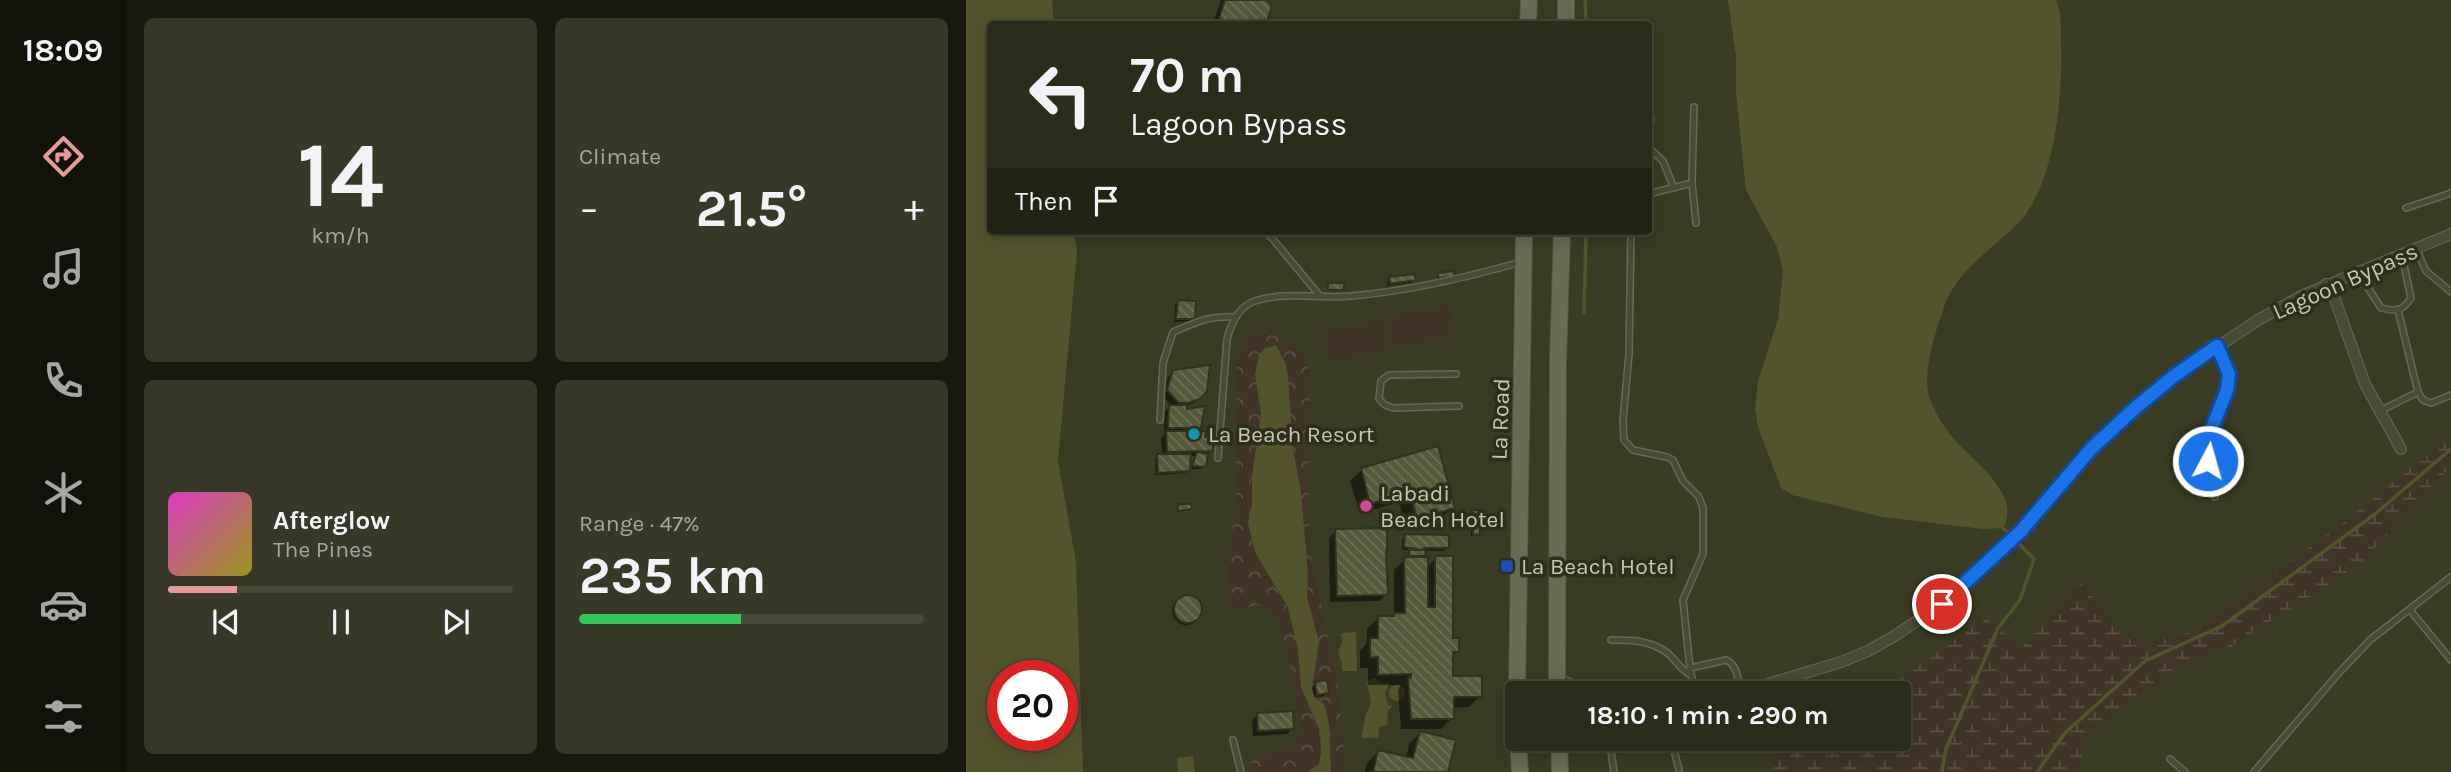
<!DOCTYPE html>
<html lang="en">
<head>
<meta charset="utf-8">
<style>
  :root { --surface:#2b2c1a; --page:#373827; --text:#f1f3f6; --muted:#a6a7a2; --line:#474839; --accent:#e69b98 }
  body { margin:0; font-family:Karla,sans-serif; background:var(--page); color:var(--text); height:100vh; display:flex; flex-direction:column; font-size:26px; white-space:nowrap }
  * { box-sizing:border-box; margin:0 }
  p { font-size:23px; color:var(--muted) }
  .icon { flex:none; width:38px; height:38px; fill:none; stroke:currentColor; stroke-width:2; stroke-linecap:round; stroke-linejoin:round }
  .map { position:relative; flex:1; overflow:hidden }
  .sheet { display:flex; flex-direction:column; gap:18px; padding:18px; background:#18180e; width:840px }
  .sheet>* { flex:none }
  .hud { position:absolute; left:21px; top:21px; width:665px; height:214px; border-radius:7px; box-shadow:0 4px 18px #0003,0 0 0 2px var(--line); background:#2b2c1a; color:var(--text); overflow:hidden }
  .speed { position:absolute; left:21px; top:660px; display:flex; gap:14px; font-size:35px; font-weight:700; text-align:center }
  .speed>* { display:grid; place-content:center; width:91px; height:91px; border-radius:50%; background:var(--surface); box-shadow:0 4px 18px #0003,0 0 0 2px var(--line); line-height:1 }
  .speed .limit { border:10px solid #d22; background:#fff; color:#111 }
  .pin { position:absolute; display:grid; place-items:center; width:60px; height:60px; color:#fff; margin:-30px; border:4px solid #fff; border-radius:50%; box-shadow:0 2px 7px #0007 }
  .me { position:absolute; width:77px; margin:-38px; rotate:6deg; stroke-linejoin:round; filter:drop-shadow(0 0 5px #0008) }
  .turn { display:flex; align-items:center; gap:24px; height:147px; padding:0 28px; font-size:32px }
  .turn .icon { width:91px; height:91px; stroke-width:2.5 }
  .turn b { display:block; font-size:49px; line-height:60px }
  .then { display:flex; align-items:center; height:66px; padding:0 28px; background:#0003; gap:14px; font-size:26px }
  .big { font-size:52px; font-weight:700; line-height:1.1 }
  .sheet .widget { flex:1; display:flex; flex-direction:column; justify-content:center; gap:10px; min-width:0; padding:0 24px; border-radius:10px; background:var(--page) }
  .sheet .dial { align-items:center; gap:0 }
  .dial b { font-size:91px; line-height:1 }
  .song { display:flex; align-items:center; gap:21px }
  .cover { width:84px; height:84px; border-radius:10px; background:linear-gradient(135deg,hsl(310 70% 55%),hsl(60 70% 35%)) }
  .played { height:7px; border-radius:4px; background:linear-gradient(90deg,var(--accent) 20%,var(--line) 20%) }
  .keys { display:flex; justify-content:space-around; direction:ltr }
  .heat { display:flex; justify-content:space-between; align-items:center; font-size:38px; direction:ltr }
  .charge { height:10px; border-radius:5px; background:linear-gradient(90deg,#34c759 47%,var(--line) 0) }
  .sheet .tiles { flex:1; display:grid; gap:18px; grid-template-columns:repeat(2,1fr) }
  .trip { position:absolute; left:539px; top:681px; width:406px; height:70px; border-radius:7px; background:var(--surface); box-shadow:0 4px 18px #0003,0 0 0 2px var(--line); font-weight:700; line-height:70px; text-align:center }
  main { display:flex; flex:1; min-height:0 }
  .tab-bar { display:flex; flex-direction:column; width:126px; justify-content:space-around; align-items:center; background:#11120a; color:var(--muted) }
  .tab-bar .icon { width:49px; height:49px }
  .tab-bar .current { color:var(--accent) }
  .tab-bar b { font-size:32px; color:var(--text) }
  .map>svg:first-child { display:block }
  .forest { fill:url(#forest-crowns) }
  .wetland { fill:url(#wetland-marsh) }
  .pitch { fill:#403427 }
  .water { fill:#52552b; fill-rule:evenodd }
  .shadow { fill:#0007 }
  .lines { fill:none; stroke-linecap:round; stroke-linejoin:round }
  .stream { stroke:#52552b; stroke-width:3.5 }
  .building { fill:url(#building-back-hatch); stroke:#30321d; stroke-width:2 }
  .service-casing { stroke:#676953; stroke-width:8 }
  .minor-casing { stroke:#676953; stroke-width:12 }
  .primary-casing { stroke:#555742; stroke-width:18 }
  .service { stroke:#494b35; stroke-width:5 }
  .minor { stroke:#494b35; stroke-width:10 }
  .primary { stroke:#6a6b53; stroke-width:16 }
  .route-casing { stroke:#114b97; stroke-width:18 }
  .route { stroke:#1a73e8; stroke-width:12 }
  .culture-dot { fill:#0f9aa8; stroke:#2e2f1b; stroke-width:2.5 }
  .hotel-dot { fill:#d1479c; stroke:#2e2f1b; stroke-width:2.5 }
  .transit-dot { fill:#1a4fb4; stroke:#2e2f1b; stroke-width:2.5 }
  .labels { text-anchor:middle; stroke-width:7; stroke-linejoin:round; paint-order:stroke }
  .street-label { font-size:23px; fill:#c5c7b0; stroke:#2e2f1b }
  .poi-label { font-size:23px; fill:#c5c7b0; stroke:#2e2f1b; text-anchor:start }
</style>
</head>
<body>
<main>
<nav class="tab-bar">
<b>18:09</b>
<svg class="icon current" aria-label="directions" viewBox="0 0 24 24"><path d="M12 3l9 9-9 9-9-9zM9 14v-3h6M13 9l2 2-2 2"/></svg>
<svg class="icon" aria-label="music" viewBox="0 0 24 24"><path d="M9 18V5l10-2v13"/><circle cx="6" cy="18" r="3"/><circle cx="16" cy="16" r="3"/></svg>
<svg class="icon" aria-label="phone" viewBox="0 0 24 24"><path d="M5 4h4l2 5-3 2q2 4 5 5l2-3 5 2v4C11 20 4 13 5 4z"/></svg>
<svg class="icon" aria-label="climate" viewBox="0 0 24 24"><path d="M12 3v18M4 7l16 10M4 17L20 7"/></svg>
<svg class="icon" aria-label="car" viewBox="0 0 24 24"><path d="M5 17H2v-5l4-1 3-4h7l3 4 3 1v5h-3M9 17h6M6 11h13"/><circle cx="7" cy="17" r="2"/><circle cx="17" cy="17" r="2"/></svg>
<svg class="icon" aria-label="filters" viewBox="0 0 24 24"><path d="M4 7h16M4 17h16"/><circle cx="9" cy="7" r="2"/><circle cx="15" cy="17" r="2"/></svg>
</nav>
<section class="sheet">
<div class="tiles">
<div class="widget dial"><b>14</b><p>km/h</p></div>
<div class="widget"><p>Climate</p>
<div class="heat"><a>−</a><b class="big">21.5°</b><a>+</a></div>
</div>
<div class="widget">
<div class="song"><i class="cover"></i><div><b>Afterglow</b><p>The Pines</p></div></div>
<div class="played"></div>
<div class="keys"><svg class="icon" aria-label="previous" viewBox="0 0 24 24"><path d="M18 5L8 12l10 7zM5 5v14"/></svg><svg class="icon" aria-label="pause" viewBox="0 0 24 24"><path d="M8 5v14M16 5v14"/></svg><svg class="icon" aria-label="next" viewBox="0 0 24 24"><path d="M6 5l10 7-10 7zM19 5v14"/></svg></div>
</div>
<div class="widget"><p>Range · 47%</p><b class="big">235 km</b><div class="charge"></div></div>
</div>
</section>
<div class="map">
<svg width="1485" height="772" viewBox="0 0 1485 772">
  <defs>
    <pattern id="forest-crowns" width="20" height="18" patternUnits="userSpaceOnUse" patternTransform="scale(1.75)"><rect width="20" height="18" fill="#403427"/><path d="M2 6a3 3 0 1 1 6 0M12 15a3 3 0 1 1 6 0" fill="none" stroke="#5a5044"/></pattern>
    <pattern id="wetland-marsh" width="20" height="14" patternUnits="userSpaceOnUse" patternTransform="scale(1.75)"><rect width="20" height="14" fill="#403427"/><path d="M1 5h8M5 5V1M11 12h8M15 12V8" fill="none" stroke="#5a5044"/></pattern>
    <pattern id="building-back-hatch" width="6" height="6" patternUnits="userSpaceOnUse" patternTransform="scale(1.75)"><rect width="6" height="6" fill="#57593b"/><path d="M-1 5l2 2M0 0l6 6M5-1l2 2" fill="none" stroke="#6e6f55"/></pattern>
  </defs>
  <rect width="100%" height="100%" fill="#393b22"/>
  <polygon class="forest" points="304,331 337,353 344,373 343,546 373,692 380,772 285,772 286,759 329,745 334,727 326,673 311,618 296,605 276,608 262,607 262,564 270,503 271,360 282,336"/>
  <polygon class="wetland" points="1485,436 1485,466 1394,564 1265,647 1217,664 1122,734 1111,772 807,772 813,739 933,738 933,693 897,693 932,680 1020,618 1055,648 1115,583 1157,634 1181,643 1229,631 1372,527"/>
  <g class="pitch">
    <polygon points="483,304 489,336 428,348 422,317"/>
    <polygon points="419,318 426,349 365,362 358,331"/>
  </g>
  <g class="water">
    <path d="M0,0H86L88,24H24V231H108L111,252L92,461L110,562L117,772H0ZM37,676H96V735H37Z"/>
    <path d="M762,0H1090C1096,13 1095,27 1095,42C1097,92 1090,182 1054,221C1027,250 992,268 978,307C970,330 956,373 963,396C966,408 976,423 983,433C1002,459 1057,491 1037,528L1017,529L917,517L826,495L815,488L792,427L789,408L792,381L812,319L817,271L811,247L780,190L770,93V56Z"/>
    <polygon points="310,345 319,362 322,376 327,449 335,492 342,574 341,597 353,642 346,689 349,698 358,704 363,724 365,772 341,772 353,764 355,754 354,732 335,687 332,650 322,607 289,552 282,523 286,505 286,476 295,414 289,374 293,356 298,349"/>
    <polygon points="390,632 391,671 376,671 376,663 372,653 376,642 375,633"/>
    <polygon points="406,678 409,678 414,683 423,683 419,694 422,705 426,706 422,711 421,725 413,727 412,738 396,738 396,734 400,714 405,703 401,682"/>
    <circle cx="431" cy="693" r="8"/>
    <polygon points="227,756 229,772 212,772 211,758"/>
  </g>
  <g class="shadow">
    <polygon points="255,0 298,0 304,6 298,24 247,24"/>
    <polygon points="424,279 448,280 445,283 421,286 421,282"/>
    <polygon points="213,302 227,318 224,321 208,322 209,305"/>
    <polygon points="207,372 240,391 226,404 220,406 220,412 233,427 228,432 237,438 245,451 240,456 239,466 235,469 225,469 229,456 223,456 222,470 219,473 190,475 189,459 196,456 195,438 200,433 198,433 199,412 205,406 197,396 202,377"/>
    <polygon points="396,470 487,507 476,518 440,529 433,502 394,514 384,481"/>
    <polygon points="507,512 513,534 505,537 504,515"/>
    <polygon points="370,531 420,594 413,601 364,602 363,538"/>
    <polygon points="440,536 481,547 478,551 458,550 458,555 454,559 460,568 470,558 485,640 491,652 486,657 486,678 514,696 503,707 486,708 486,718 475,729 435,729 432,691 434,685 402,685 402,668 394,668 394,651 401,643 401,629 412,618 426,618 428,615 428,570 439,559 443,559 443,553 446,550 436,550 436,539"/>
    <circle cx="220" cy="611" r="14"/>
    <polygon points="349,684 361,692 358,696 348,697 346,687"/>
    <polygon points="291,715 326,728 321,734 287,736 286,720"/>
    <polygon points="454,733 481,772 399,772 401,763 412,752 440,758 443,744"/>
  </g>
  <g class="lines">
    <g class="stream">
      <polyline points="619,0 620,24"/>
      <polyline points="618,313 620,231"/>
      <polyline points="976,772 980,749 1032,628 1054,600 1068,559 1037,528"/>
      <polyline points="1071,772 1099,733 1179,661 1256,626 1409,514 1485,449"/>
    </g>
  </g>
  <g class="building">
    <polygon points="259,0 300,0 306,6 300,24 259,24 253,18"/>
    <polygon points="488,271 489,277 472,278 472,273"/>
    <polygon points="449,274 450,280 424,284 423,277"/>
    <rect x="362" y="283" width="16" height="7"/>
    <polygon points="212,300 230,301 229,319 210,319"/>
    <polygon points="244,365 241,392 234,399 222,403 213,403 201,390 207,370"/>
    <polygon points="203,405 221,405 221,409 239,406 235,428 202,428"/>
    <polygon points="200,431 240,431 239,437 247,437 247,451 201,452"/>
    <polygon points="472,446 489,508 451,519 444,492 404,504 395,468"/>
    <polygon points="231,452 242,454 240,467 226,466"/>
    <polygon points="191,454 225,454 224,471 192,473"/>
    <polygon points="212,504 225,504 226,509 212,511"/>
    <polygon points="506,510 515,510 514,534 507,535"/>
    <polygon points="421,528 421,551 420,551 422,595 371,596 369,529"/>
    <polygon points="439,534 483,535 483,548 458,548 458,550 438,547"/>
    <polygon points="443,550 460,550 459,556 443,556"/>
    <polygon points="469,556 487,556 487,638 493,638 493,652 487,652 487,676 516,676 516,697 488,697 488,719 445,719 442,678 445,678 445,674 412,675 412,657 404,658 404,638 412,638 412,616 428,616 428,613 439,613 438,557 462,557 462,607 469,607"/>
    <circle cx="222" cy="609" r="14"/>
    <polygon points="361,680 363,693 351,695 349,682"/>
    <polygon points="327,711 328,729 292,731 291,713"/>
    <polygon points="454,731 490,740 482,772 407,772 412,750 447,758"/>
  </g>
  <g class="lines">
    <g class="service-casing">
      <g id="service">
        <polyline points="682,112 685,119 682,130"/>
        <polyline points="682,147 697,161 708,188"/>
        <polyline points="726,183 728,107"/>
        <polyline points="682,194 726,183 730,223"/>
        <polyline points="1440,208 1485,193"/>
        <polyline points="300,231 354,296"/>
        <polyline points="665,231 663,354 657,420 658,440 667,450 701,457 707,460 717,481 733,497 737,508 737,554 717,600 724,668 729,693"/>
        <polyline points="1450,248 1460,271 1485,292"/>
        <path d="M1392,272L1415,308C1430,312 1437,311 1445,298L1436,256"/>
        <polyline points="1432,310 1452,392 1457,400 1465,403 1485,395"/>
        <polyline points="490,374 423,375 415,381 413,399 419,405 427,408 493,406"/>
        <polyline points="1414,411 1452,392"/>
        <path d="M194,420L197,363L207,332C231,322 244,315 270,317"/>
        <path d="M252,458L261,339C265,324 273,306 289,301C319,291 354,299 385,296C443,291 499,278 555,262"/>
        <polyline points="1249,497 1243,461 1247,425 1261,390 1263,374 1251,346"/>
        <polyline points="1444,610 1485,660"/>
        <path d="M645,640C665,640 683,640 700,652C710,659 714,670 725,675"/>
        <path d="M724,668L760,660C772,665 772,681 775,693"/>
        <polyline points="643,738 648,772"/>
        <polyline points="705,738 713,770"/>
        <polyline points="267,740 275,772"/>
        <polyline points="1204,759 1219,772"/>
        <polyline points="1288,772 1371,675 1404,640 1485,577"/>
      </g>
    </g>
    <g class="minor-casing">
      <g id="minor">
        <polyline points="1360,284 1367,294 1399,384 1435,449"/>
        <polyline points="591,678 615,689 635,693"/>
        <polyline points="772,693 875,662 902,651 930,635 976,604 1055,531 1125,449 1168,409 1208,376 1292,320 1335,296 1485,234"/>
      </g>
    </g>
    <g class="primary-casing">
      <g id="primary">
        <polyline points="562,24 563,0"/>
        <polyline points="600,24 600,0"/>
        <polyline points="551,693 558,231"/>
        <polyline points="591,693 592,362 596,231"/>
        <polyline points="552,738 554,772"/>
        <polyline points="593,738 594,772"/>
      </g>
    </g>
    <use href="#service" class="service"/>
    <use href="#minor" class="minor"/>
    <use href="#primary" class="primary"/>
  </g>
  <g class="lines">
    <g class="route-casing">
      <polyline id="route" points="976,604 1055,531 1125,449 1168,409 1208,376 1251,346 1263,374 1261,390 1247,425 1242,461"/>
    </g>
    <use href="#route" class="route"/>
  </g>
  <circle class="culture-dot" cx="228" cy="434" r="7"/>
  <circle class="hotel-dot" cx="400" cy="506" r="7"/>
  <rect class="transit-dot" x="534" y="559" width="14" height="14" rx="3.5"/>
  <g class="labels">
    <g class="street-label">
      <text transform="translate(1379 281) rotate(-24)" y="8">Lagoon Bypass</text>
      <text transform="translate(534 419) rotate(-88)" y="8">La Road</text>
    </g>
    <g class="poi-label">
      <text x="242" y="442">La Beach Resort</text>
      <text x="414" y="501">Labadi<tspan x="414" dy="26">Beach Hotel</tspan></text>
      <text x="555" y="574">La Beach Hotel</text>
    </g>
  </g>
</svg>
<div class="speed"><div class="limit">20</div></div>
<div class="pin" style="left:976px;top:604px;background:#d93025"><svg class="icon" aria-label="arrive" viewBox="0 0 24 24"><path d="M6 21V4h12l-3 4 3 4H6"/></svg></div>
<svg class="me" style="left:1242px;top:461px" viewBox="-20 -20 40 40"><circle r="17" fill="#1a73e8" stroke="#fff" stroke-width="3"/><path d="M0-11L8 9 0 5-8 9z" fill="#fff"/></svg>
<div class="trip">18:10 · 1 min · 290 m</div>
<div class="hud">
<div class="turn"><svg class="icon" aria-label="left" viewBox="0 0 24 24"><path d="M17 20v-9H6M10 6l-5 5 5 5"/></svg><div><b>70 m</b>Lagoon Bypass</div></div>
<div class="then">Then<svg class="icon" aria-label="arrive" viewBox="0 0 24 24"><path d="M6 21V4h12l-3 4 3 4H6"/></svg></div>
</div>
</div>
</main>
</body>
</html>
